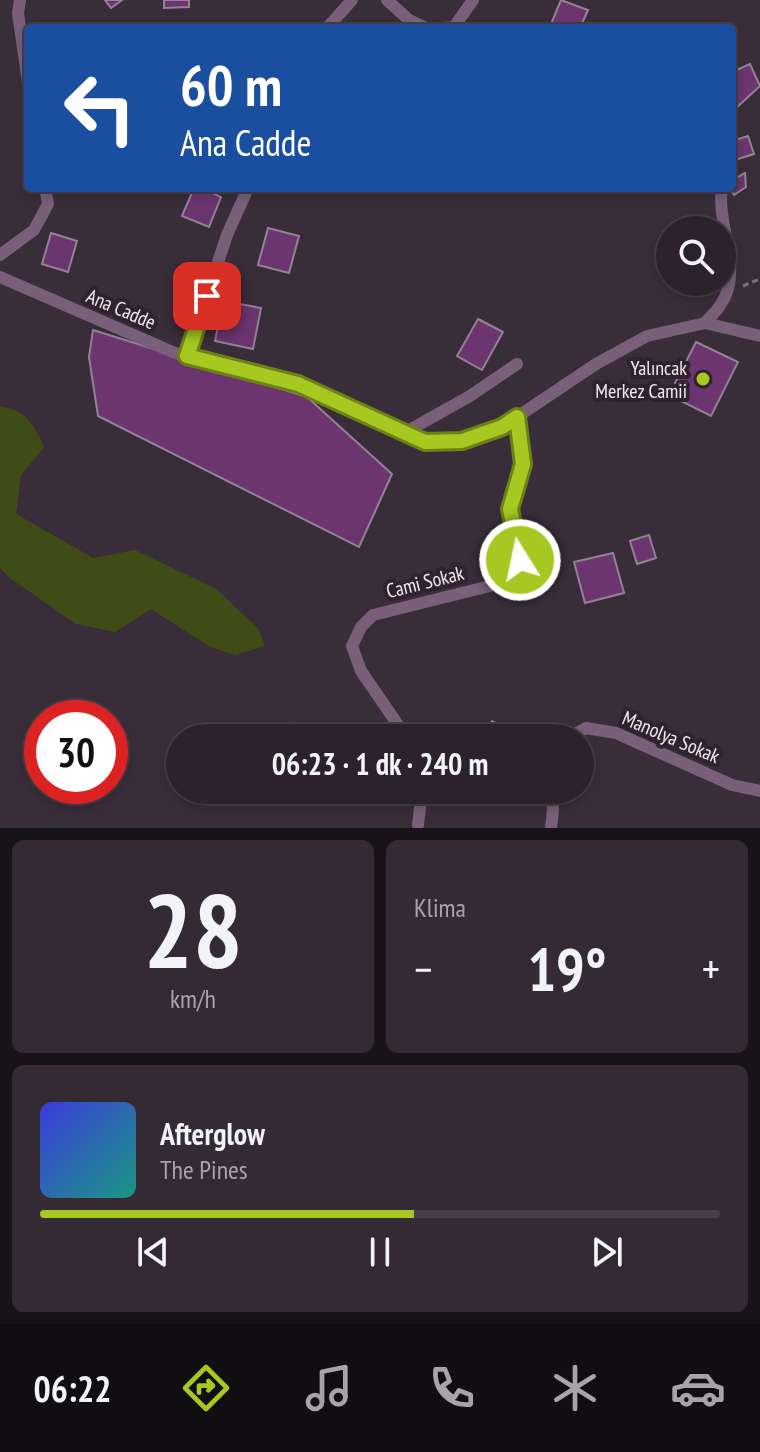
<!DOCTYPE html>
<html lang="tr">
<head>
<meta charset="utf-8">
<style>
  :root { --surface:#2b222c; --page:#332a34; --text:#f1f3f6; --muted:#a6a4a9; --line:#473f48; --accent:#a6c821 }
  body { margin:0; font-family:"PT Sans Narrow",sans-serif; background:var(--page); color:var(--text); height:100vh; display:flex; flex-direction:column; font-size:30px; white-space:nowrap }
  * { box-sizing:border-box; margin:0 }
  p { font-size:26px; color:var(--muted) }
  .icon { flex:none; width:44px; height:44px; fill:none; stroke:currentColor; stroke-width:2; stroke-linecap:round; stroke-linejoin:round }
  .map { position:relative; height:828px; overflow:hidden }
  .side { display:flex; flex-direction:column; gap:12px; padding:12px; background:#181318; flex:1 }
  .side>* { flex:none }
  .top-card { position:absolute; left:24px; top:24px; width:712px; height:168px; border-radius:8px; box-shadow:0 4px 12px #0003,0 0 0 2px var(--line); background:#1a4fa0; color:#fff; overflow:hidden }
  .fabs { position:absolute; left:656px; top:216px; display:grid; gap:16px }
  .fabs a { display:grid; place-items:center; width:80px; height:80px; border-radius:50%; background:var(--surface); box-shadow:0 4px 12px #0003,0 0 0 2px var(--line); font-size:40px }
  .speed { position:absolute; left:24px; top:700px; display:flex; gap:16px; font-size:40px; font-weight:700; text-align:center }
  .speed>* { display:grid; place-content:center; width:104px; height:104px; border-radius:50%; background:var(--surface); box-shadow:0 4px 12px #0003,0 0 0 2px var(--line); line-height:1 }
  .speed .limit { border:12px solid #d22; background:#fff; color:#111 }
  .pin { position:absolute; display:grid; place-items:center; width:68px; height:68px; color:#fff; margin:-34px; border-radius:16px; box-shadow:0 4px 12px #0006 }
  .me { position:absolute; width:88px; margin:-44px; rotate:350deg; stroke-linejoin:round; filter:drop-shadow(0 0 6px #0008) }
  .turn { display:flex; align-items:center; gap:28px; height:168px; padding:0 24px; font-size:36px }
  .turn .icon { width:104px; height:104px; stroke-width:2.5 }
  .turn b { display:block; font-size:56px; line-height:68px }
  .big { font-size:60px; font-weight:700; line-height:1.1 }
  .side .card { flex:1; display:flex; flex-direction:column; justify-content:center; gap:12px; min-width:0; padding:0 28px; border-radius:12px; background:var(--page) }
  .side .dial { align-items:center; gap:0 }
  .dial b { font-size:104px; line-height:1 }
  .song { display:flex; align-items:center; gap:24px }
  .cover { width:96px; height:96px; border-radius:12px; background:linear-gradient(135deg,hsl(240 70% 55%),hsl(170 70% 35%)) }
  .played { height:8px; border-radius:4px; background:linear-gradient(90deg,var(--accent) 55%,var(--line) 55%) }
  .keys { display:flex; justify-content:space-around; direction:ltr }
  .heat { display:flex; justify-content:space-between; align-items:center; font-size:44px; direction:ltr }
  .side .tiles { flex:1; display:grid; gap:12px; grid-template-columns:1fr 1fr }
  .card:last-child { grid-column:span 2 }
  .trip { position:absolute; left:166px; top:724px; width:428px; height:80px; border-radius:40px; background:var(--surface); box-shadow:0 4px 12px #0003,0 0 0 2px var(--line); font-weight:700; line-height:80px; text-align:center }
  .dock { display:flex; height:128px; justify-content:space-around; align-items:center; background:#110e12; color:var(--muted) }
  .dock .icon { width:56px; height:56px }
  .dock .on { color:var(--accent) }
  .dock b { font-size:36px; color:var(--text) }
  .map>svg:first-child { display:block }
  .green { fill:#3f4c15 }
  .building { fill:#6c3570; stroke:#918392; stroke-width:2 }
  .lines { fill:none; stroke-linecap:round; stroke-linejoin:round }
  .path { stroke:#7b717c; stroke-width:3; stroke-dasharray:6 4; stroke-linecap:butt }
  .street { stroke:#795f7a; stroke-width:12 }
  .route-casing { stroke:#6c8215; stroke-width:20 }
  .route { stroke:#a6c821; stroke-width:14 }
  .poi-dot { fill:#a6c821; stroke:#2f2330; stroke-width:3 }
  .labels { text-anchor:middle; stroke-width:8; stroke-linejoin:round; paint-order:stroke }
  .street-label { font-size:20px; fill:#f2e9f2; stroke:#2f2330 }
  .poi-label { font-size:20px; fill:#f2e9f2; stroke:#2f2330; text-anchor:end }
</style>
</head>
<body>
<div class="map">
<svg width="760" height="828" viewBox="0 0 760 828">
  <rect width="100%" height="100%" fill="#392d3a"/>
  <path class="green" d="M0,407C25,408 35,426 44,447L21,475L16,514L93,558L135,550L216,589L258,628L265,646L235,655L210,647L151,609L115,632L76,624L11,579L0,568Z"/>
  <g class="building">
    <polygon points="105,0 122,0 111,8"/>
    <polygon points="164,0 189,0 189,7 164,8"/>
    <polygon points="561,0 588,10 580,28 561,28 551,24"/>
    <polygon points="750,64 760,86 734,110 732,72"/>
    <polygon points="748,136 754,154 735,160 732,141"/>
    <polygon points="745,173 746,187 734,195 730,188 732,180"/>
    <polygon points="194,188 201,188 221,197 209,227 182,216"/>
    <polygon points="268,228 299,236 289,273 258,265"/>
    <polygon points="51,233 77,241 68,272 42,264"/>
    <polygon points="223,301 261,308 253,349 215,341"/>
    <polygon points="478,319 503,332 482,370 457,356"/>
    <polygon points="93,330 307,397 392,474 359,547 98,416 89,357"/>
    <polygon points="696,342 738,362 711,416 669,395"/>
    <polygon points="649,535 656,558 637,564 630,541"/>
    <polygon points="613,553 624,593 585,603 574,562"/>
    <polygon points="492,721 515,735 513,738 486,738"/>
    <polygon points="292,723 313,735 311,738 283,738"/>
  </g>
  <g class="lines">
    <polyline class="path" points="743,286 760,279"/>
    <g class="street">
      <polyline points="20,0 18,13 28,83"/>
      <polyline points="387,0 409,20 426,28"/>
      <polyline points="327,28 352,0"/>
      <polyline points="444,28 454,27 473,0"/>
      <polyline points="0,255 34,230 48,204 45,188"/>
      <polyline points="0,277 175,353 298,384 425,442 462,441 502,427 596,364 647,336 705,323 760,336"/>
      <path d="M705,323C710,317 717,311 721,304C744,270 716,225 722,188"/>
      <polyline points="187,356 227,235 248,188"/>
      <polyline points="404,433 470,396 517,364"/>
      <polyline points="407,738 361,671 352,646 361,627 373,615 502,583 514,574 520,560 510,509 523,464 517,417"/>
      <polyline points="567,738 586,728 616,733 732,785 760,791"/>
      <polyline points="418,825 422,790"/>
      <polyline points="551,828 553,810 551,790"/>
    </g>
  </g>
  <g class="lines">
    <g class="route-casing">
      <polyline id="route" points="207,296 187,356 298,384 425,442 462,441 502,427 517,417 523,464 510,509 520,560"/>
    </g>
    <use href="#route" class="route"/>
  </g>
  <circle class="poi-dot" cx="703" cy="379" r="8"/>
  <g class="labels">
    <g class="street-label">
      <text transform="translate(121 309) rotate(23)" y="7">Ana Cadde</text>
      <text transform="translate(425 582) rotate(-14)" y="7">Cami Sokak</text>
      <text transform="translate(671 737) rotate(23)" y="7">Manolya Sokak</text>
    </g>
    <g class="poi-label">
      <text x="687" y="375">Yalıncak<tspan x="687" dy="23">Merkez Camii</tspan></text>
    </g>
  </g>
</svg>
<div class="fabs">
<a><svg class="icon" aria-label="search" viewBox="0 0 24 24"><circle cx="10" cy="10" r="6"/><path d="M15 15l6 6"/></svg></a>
</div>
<div class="speed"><div class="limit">30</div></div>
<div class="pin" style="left:207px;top:296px;background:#d93025"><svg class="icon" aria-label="arrive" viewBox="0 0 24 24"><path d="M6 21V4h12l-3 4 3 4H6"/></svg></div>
<svg class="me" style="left:520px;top:560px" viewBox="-20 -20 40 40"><circle r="17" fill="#a6c821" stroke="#fff" stroke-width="3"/><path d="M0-11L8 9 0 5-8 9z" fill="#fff"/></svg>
<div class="trip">06:23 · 1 dk · 240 m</div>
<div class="top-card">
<div class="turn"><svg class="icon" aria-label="left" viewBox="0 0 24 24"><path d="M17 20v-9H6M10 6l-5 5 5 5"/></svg><div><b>60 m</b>Ana Cadde</div></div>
</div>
</div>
<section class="side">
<div class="tiles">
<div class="card dial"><b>28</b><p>km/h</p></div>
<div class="card"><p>Klima</p>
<div class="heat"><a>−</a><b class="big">19°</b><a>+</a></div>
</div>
<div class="card">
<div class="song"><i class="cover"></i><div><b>Afterglow</b><p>The Pines</p></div></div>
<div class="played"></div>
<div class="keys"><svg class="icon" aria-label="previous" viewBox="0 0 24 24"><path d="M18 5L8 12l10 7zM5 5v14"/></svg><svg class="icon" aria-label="pause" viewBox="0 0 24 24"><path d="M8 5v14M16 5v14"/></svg><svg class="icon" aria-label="next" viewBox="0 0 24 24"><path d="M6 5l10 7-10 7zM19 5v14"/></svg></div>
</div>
</div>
</section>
<nav class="dock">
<b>06:22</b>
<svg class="icon on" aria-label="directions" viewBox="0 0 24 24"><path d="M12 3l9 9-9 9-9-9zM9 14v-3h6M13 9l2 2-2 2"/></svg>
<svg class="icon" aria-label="music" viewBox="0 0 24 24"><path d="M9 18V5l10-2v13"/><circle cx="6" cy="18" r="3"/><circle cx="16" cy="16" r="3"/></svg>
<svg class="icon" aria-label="phone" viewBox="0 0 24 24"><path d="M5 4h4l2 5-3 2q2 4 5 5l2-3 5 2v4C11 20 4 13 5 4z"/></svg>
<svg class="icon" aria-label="climate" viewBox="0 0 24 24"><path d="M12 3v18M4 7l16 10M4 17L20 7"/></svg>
<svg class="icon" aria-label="car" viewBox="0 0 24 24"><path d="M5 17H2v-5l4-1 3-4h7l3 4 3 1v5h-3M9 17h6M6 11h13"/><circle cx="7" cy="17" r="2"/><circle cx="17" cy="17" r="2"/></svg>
</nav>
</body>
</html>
